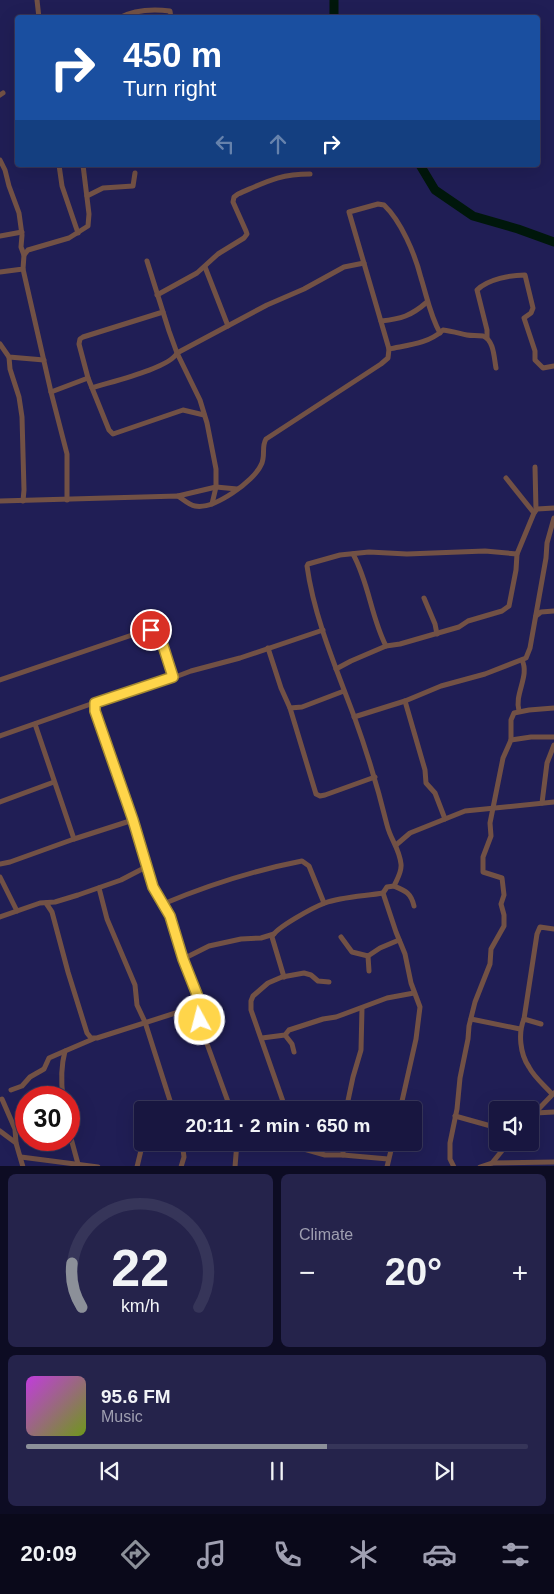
<!DOCTYPE html>
<html lang="en">
<head>
<meta charset="utf-8">
<style>
  :root { --surface:#181640; --page:#25234b; --text:#f1f3f6; --muted:#9f9fb1; --line:#363559; --accent:#8c9099 }
  body { margin:0; font-family:Helvetica,sans-serif; background:var(--page); color:var(--text); height:100vh; display:flex; flex-direction:column; font-size:19px; white-space:nowrap }
  * { box-sizing:border-box; margin:0 }
  p { font-size:16px; color:var(--muted) }
  .icon { flex:none; width:28px; height:28px; fill:none; stroke:currentColor; stroke-width:2; stroke-linecap:round; stroke-linejoin:round }
  .map { position:relative; height:1166px; overflow:hidden }
  .details { display:flex; flex-direction:column; gap:8px; padding:8px; background:#0d0c23; flex:1 }
  .details>* { flex:none }
  .guide { position:absolute; left:15px; top:15px; width:525px; height:152px; border-radius:5px; box-shadow:0 5px 20px #0002,0 0 0 1px var(--line); background:#1a4fa0; color:#fff; overflow:hidden }
  .fabs { position:absolute; left:489px; top:1101px; display:grid; gap:10px }
  .fabs a { display:grid; place-items:center; width:50px; height:50px; border-radius:5px; background:var(--surface); box-shadow:0 5px 20px #0002,0 0 0 1px var(--line); font-size:25px }
  .speed { position:absolute; left:15px; top:1086px; display:flex; gap:10px; font-size:25px; font-weight:700; text-align:center }
  .speed>* { display:grid; place-content:center; width:65px; height:65px; border-radius:50%; background:var(--surface); box-shadow:0 5px 20px #0002,0 0 0 1px var(--line); line-height:1 }
  .speed .limit { border:8px solid #d22; background:#fff; color:#111 }
  .pin { position:absolute; display:grid; place-items:center; width:42px; height:42px; color:#fff; margin:-21px; border:2px solid #fff; border-radius:50%; box-shadow:0 1px 5px #0007 }
  .me { position:absolute; width:55px; margin:-28px; rotate:353deg; stroke-linejoin:round; filter:drop-shadow(0 0 4px #0008) }
  .turn { display:flex; align-items:center; gap:18px; height:105px; padding:0 25px; font-size:22px }
  .turn .icon { width:65px; height:65px; stroke-width:2.5 }
  .turn b { display:block; font-size:35px; line-height:42px }
  .lanes { display:flex; align-items:center; height:48px; padding:0 25px; background:#0003; justify-content:center; gap:25px; direction:ltr }
  .lanes .off { opacity:.35 }
  .big { font-size:38px; font-weight:700; line-height:1.1 }
  .details .tile { flex:1; display:flex; flex-direction:column; justify-content:center; gap:8px; min-width:0; padding:0 18px; border-radius:8px; background:var(--page) }
  .details .dial { align-items:center; gap:0 }
  .dial svg { height:130px; overflow:visible; fill:none; stroke:var(--line); stroke-width:7; stroke-linecap:round; text-anchor:middle }
  .dial text { fill:var(--text); stroke:none }
  .song { display:flex; align-items:center; gap:15px }
  .cover { width:60px; height:60px; border-radius:8px; background:linear-gradient(135deg,hsl(290 70% 55%),hsl(80 70% 35%)) }
  .played { height:5px; border-radius:2px; background:linear-gradient(90deg,var(--accent) 60%,var(--line) 60%) }
  .keys { display:flex; justify-content:space-around; direction:ltr }
  .heat { display:flex; justify-content:space-between; align-items:center; font-size:28px; direction:ltr }
  .details .tiles { flex:1; display:grid; gap:8px; grid-template-columns:1fr 1fr }
  .tile:last-child { grid-column:span 2 }
  .trip { position:absolute; left:134px; top:1101px; width:288px; height:50px; border-radius:5px; background:var(--surface); box-shadow:0 5px 20px #0002,0 0 0 1px var(--line); font-weight:700; line-height:50px; text-align:center }
  .tab-bar { display:flex; height:80px; justify-content:space-around; align-items:center; background:#0a091a; color:var(--muted) }
  .tab-bar .icon { width:35px; height:35px }
  .tab-bar .selected { color:var(--accent) }
  .tab-bar b { font-size:22px; color:var(--text) }
  .map>svg:first-child { display:block }
  .lines { fill:none; stroke-linecap:round; stroke-linejoin:round }
  .river { stroke:#00170b; stroke-width:9 }
  .street { stroke:#725145; stroke-width:5 }
  .route-casing { stroke:#a68a30; stroke-width:12 }
  .route { stroke:#ffd54a; stroke-width:9 }
</style>
</head>
<body>
<div class="map">
<svg width="554" height="1167" viewBox="0 0 554 1167">
  <rect width="100%" height="100%" fill="#201e55"/>
  <g class="lines">
    <g class="river">
      <polyline points="334,0 334,18"/>
      <polyline points="420,165 435,190 473,216 518,229 554,242"/>
    </g>
    <g class="street">
      <polyline points="37,0 39,18"/>
      <path d="M119,18C134,10 153,9 170,11L171,18"/>
      <polyline points="0,95 3,93"/>
      <polyline points="0,160 5,170 9,186 19,213 22,235 21,247 24,255"/>
      <polyline points="59,165 62,186 78,233"/>
      <polyline points="87,196 103,188 133,186 135,173"/>
      <polyline points="0,236 22,232"/>
      <polyline points="147,261 169,331 177,353 200,400 207,423 216,469 216,487 212,504"/>
      <polyline points="205,267 228,326"/>
      <polyline points="23,269 51,392 67,454 67,500"/>
      <polyline points="0,272 23,269 24,255 28,250 69,238 88,226 89,214 83,165"/>
      <path d="M157,295L197,273L218,254L244,238L247,234L246,231L233,202L234,197L238,194C266,182 279,174 310,174"/>
      <path d="M381,321C401,319 411,316 427,302"/>
      <path d="M487,338V330L477,290C488,279 511,275 525,275L533,308L531,313L524,318L535,351V360L543,368L554,366"/>
      <polyline points="0,344 9,357 44,360"/>
      <path d="M389,349C408,345 428,344 443,330C451,331 458,333 467,335C472,336 477,335 483,336C494,340 494,358 496,368"/>
      <polyline points="9,357 10,369 19,397 22,417 24,490 23,501"/>
      <polyline points="88,378 109,430 113,434 183,410 204,415"/>
      <path d="M92,388C110,382 170,368 177,353L267,305L304,289L344,267L364,263"/>
      <polyline points="51,392 88,378 79,344 80,339 83,337 163,312"/>
      <polyline points="535,467 536,510"/>
      <polyline points="506,478 534,513"/>
      <polyline points="178,496 216,487 237,489"/>
      <path d="M0,501L178,496C183,499 189,505 195,506C214,510 254,481 261,465C266,456 261,447 266,439L381,364L388,358L389,349L349,212L378,204L384,205C401,221 415,254 421,278C427,297 430,315 440,333"/>
      <path d="M353,554C369,583 371,617 386,646"/>
      <polyline points="424,598 435,624 437,634"/>
      <polyline points="536,616 541,612 554,611"/>
      <polyline points="268,648 281,688 290,708 316,794 320,796 325,795 375,777"/>
      <polyline points="336,669 351,661 386,646 400,644 459,627 468,621 502,611 509,606 516,570 517,554 534,513 537,509 554,508"/>
      <polyline points="0,680 135,634 156,630 159,633 173,677"/>
      <polyline points="405,701 425,770 426,783 435,793 445,819"/>
      <polyline points="95,703 97,720 133,820 153,887 170,916 183,959 198,997 202,1030 231,1110"/>
      <polyline points="290,708 302,707 344,691"/>
      <path d="M519,711C514,694 530,676 522,660"/>
      <polyline points="354,717 405,701 441,686 485,674 526,658 530,648 546,558 547,543 554,518"/>
      <polyline points="35,724 74,839"/>
      <polyline points="0,736 108,698 154,685 191,671 240,658 323,630"/>
      <polyline points="511,740 511,720 514,713 529,710 554,708"/>
      <polyline points="0,802 54,782"/>
      <polyline points="542,803 547,763 554,745"/>
      <polyline points="396,845 410,833 465,811 554,802"/>
      <polyline points="0,864 10,862 74,839 133,820"/>
      <polyline points="0,877 17,911"/>
      <path d="M394,886C406,891 411,893 414,906"/>
      <polyline points="99,888 107,919 135,985 137,1005 145,1022 173,1110"/>
      <polyline points="46,903 52,912 68,972 87,1033 91,1038 97,1038 185,1010 199,1010"/>
      <path d="M163,904C206,886 256,870 302,861L309,866L324,903"/>
      <polyline points="0,917 40,903 55,902 78,895 121,880 146,867"/>
      <polyline points="341,937 352,952 368,956 380,948 399,940"/>
      <polyline points="368,956 369,971"/>
      <polyline points="183,959 209,946 241,939 261,938 274,934"/>
      <path d="M284,977L272,937C275,928 314,907 325,903C341,897 366,896 383,893"/>
      <polyline points="471,1019 520,1029"/>
      <polyline points="524,1019 537,934 540,927 554,929"/>
      <path d="M541,1024L524,1019C518,1033 520,1054 529,1067C534,1077 545,1086 552,1094"/>
      <polyline points="285,1035 292,1044 294,1052"/>
      <polyline points="262,1038 285,1035 289,1030 323,1019 336,1017 387,998 414,993"/>
      <polyline points="11,1090 22,1086 30,1077 44,1069 49,1058 65,1051"/>
      <path d="M63,1098C61,1082 61,1066 65,1051L93,1039"/>
      <polyline points="2,1099 15,1129 16,1143"/>
      <polyline points="286,1110 251,1010 251,1001 253,996 268,983 282,977 304,973 311,975 318,981 329,982"/>
      <polyline points="346,1110 353,1077 361,1050 362,1008"/>
      <path d="M400,1110L416,1039L420,1007L411,983L405,954L396,932L383,893L387,887L394,886C397,879 402,872 401,864C399,847 391,841 387,825C378,788 367,752 354,716C336,668 314,617 307,566L308,564L340,555L369,552L407,554L485,551L517,554"/>
      <polyline points="535,1113 554,1112"/>
      <polyline points="455,1116 498,1128"/>
      <polyline points="530,1118 554,1093"/>
      <polyline points="0,1131 16,1143 23,1167"/>
      <polyline points="69,1131 78,1164"/>
      <polyline points="254,1142 304,1149 325,1155 343,1155 388,1159"/>
      <polyline points="343,1155 343,1142"/>
      <polyline points="21,1157 98,1167"/>
      <polyline points="492,1163 509,1142"/>
      <polyline points="137,1167 143,1142"/>
      <polyline points="181,1167 184,1157 182,1142"/>
      <polyline points="235,1167 237,1142"/>
      <polyline points="387,1167 393,1142"/>
      <polyline points="454,1167 450,1159 450,1143 457,1109 460,1078 468,1039 469,1026 475,1002 490,964 491,949 504,926 504,915 501,904 504,895 502,878 483,872 483,857 491,836 490,823 503,758 511,740 531,737 554,737"/>
      <polyline points="480,1167 492,1163 554,1162"/>
    </g>
  </g>
  <g class="lines">
    <g class="route-casing">
      <polyline id="route" points="151,630 156,630 159,633 173,677 95,703 95,711 133,820 153,887 170,916 183,959 198,997 200,1020"/>
    </g>
    <use href="#route" class="route"/>
  </g>
</svg>
<div class="fabs">
<a><svg class="icon" aria-label="sound" viewBox="0 0 24 24"><path d="M4 9h4l5-4v14l-5-4H4zM17 9q2 3 0 6"/></svg></a>
</div>
<div class="speed"><div class="limit">30</div></div>
<div class="pin" style="left:151px;top:630px;background:#d93025"><svg class="icon" aria-label="arrive" viewBox="0 0 24 24"><path d="M6 21V4h12l-3 4 3 4H6"/></svg></div>
<svg class="me" style="left:200px;top:1020px" viewBox="-20 -20 40 40"><circle r="17" fill="#ffd54a" stroke="#fff" stroke-width="3"/><path d="M0-11L8 9 0 5-8 9z" fill="#fff"/></svg>
<div class="trip">20:11 · 2 min · 650 m</div>
<div class="guide">
<div class="turn"><svg class="icon" aria-label="right" viewBox="0 0 24 24"><path d="M7 20v-9h11M14 6l5 5-5 5"/></svg><div><b>450 m</b>Turn right</div></div>
<div class="lanes"><svg class="icon off" aria-label="left" viewBox="0 0 24 24"><path d="M17 20v-9H6M10 6l-5 5 5 5"/></svg><svg class="icon off" aria-label="ahead" viewBox="0 0 24 24"><path d="M12 20V5M6 11l6-6 6 6"/></svg><svg class="icon" aria-label="right" viewBox="0 0 24 24"><path d="M7 20v-9h11M14 6l5 5-5 5"/></svg></div>
</div>
</div>
<section class="details">
<div class="tiles">
<div class="tile dial"><svg viewBox="0 0 100 80">
<path d="M14 69A42 42 0 1 1 86 69"/>
<path d="M14 69A42 42 0 0 1 8 42" stroke="#8c9099"/>
<text x="50" y="56" font-size="32" font-weight="700">22</text>
<text x="50" y="72" font-size="11">km/h</text>
</svg></div>
<div class="tile"><p>Climate</p>
<div class="heat"><a>−</a><b class="big">20°</b><a>+</a></div>
</div>
<div class="tile">
<div class="song"><i class="cover"></i><div><b>95.6 FM</b><p>Music</p></div></div>
<div class="played"></div>
<div class="keys"><svg class="icon" aria-label="previous" viewBox="0 0 24 24"><path d="M18 5L8 12l10 7zM5 5v14"/></svg><svg class="icon" aria-label="pause" viewBox="0 0 24 24"><path d="M8 5v14M16 5v14"/></svg><svg class="icon" aria-label="next" viewBox="0 0 24 24"><path d="M6 5l10 7-10 7zM19 5v14"/></svg></div>
</div>
</div>
</section>
<nav class="tab-bar">
<b>20:09</b>
<svg class="icon selected" aria-label="directions" viewBox="0 0 24 24"><path d="M12 3l9 9-9 9-9-9zM9 14v-3h6M13 9l2 2-2 2"/></svg>
<svg class="icon" aria-label="music" viewBox="0 0 24 24"><path d="M9 18V5l10-2v13"/><circle cx="6" cy="18" r="3"/><circle cx="16" cy="16" r="3"/></svg>
<svg class="icon" aria-label="phone" viewBox="0 0 24 24"><path d="M5 4h4l2 5-3 2q2 4 5 5l2-3 5 2v4C11 20 4 13 5 4z"/></svg>
<svg class="icon" aria-label="climate" viewBox="0 0 24 24"><path d="M12 3v18M4 7l16 10M4 17L20 7"/></svg>
<svg class="icon" aria-label="car" viewBox="0 0 24 24"><path d="M5 17H2v-5l4-1 3-4h7l3 4 3 1v5h-3M9 17h6M6 11h13"/><circle cx="7" cy="17" r="2"/><circle cx="17" cy="17" r="2"/></svg>
<svg class="icon" aria-label="filters" viewBox="0 0 24 24"><path d="M4 7h16M4 17h16"/><circle cx="9" cy="7" r="2"/><circle cx="15" cy="17" r="2"/></svg>
</nav>
</body>
</html>
